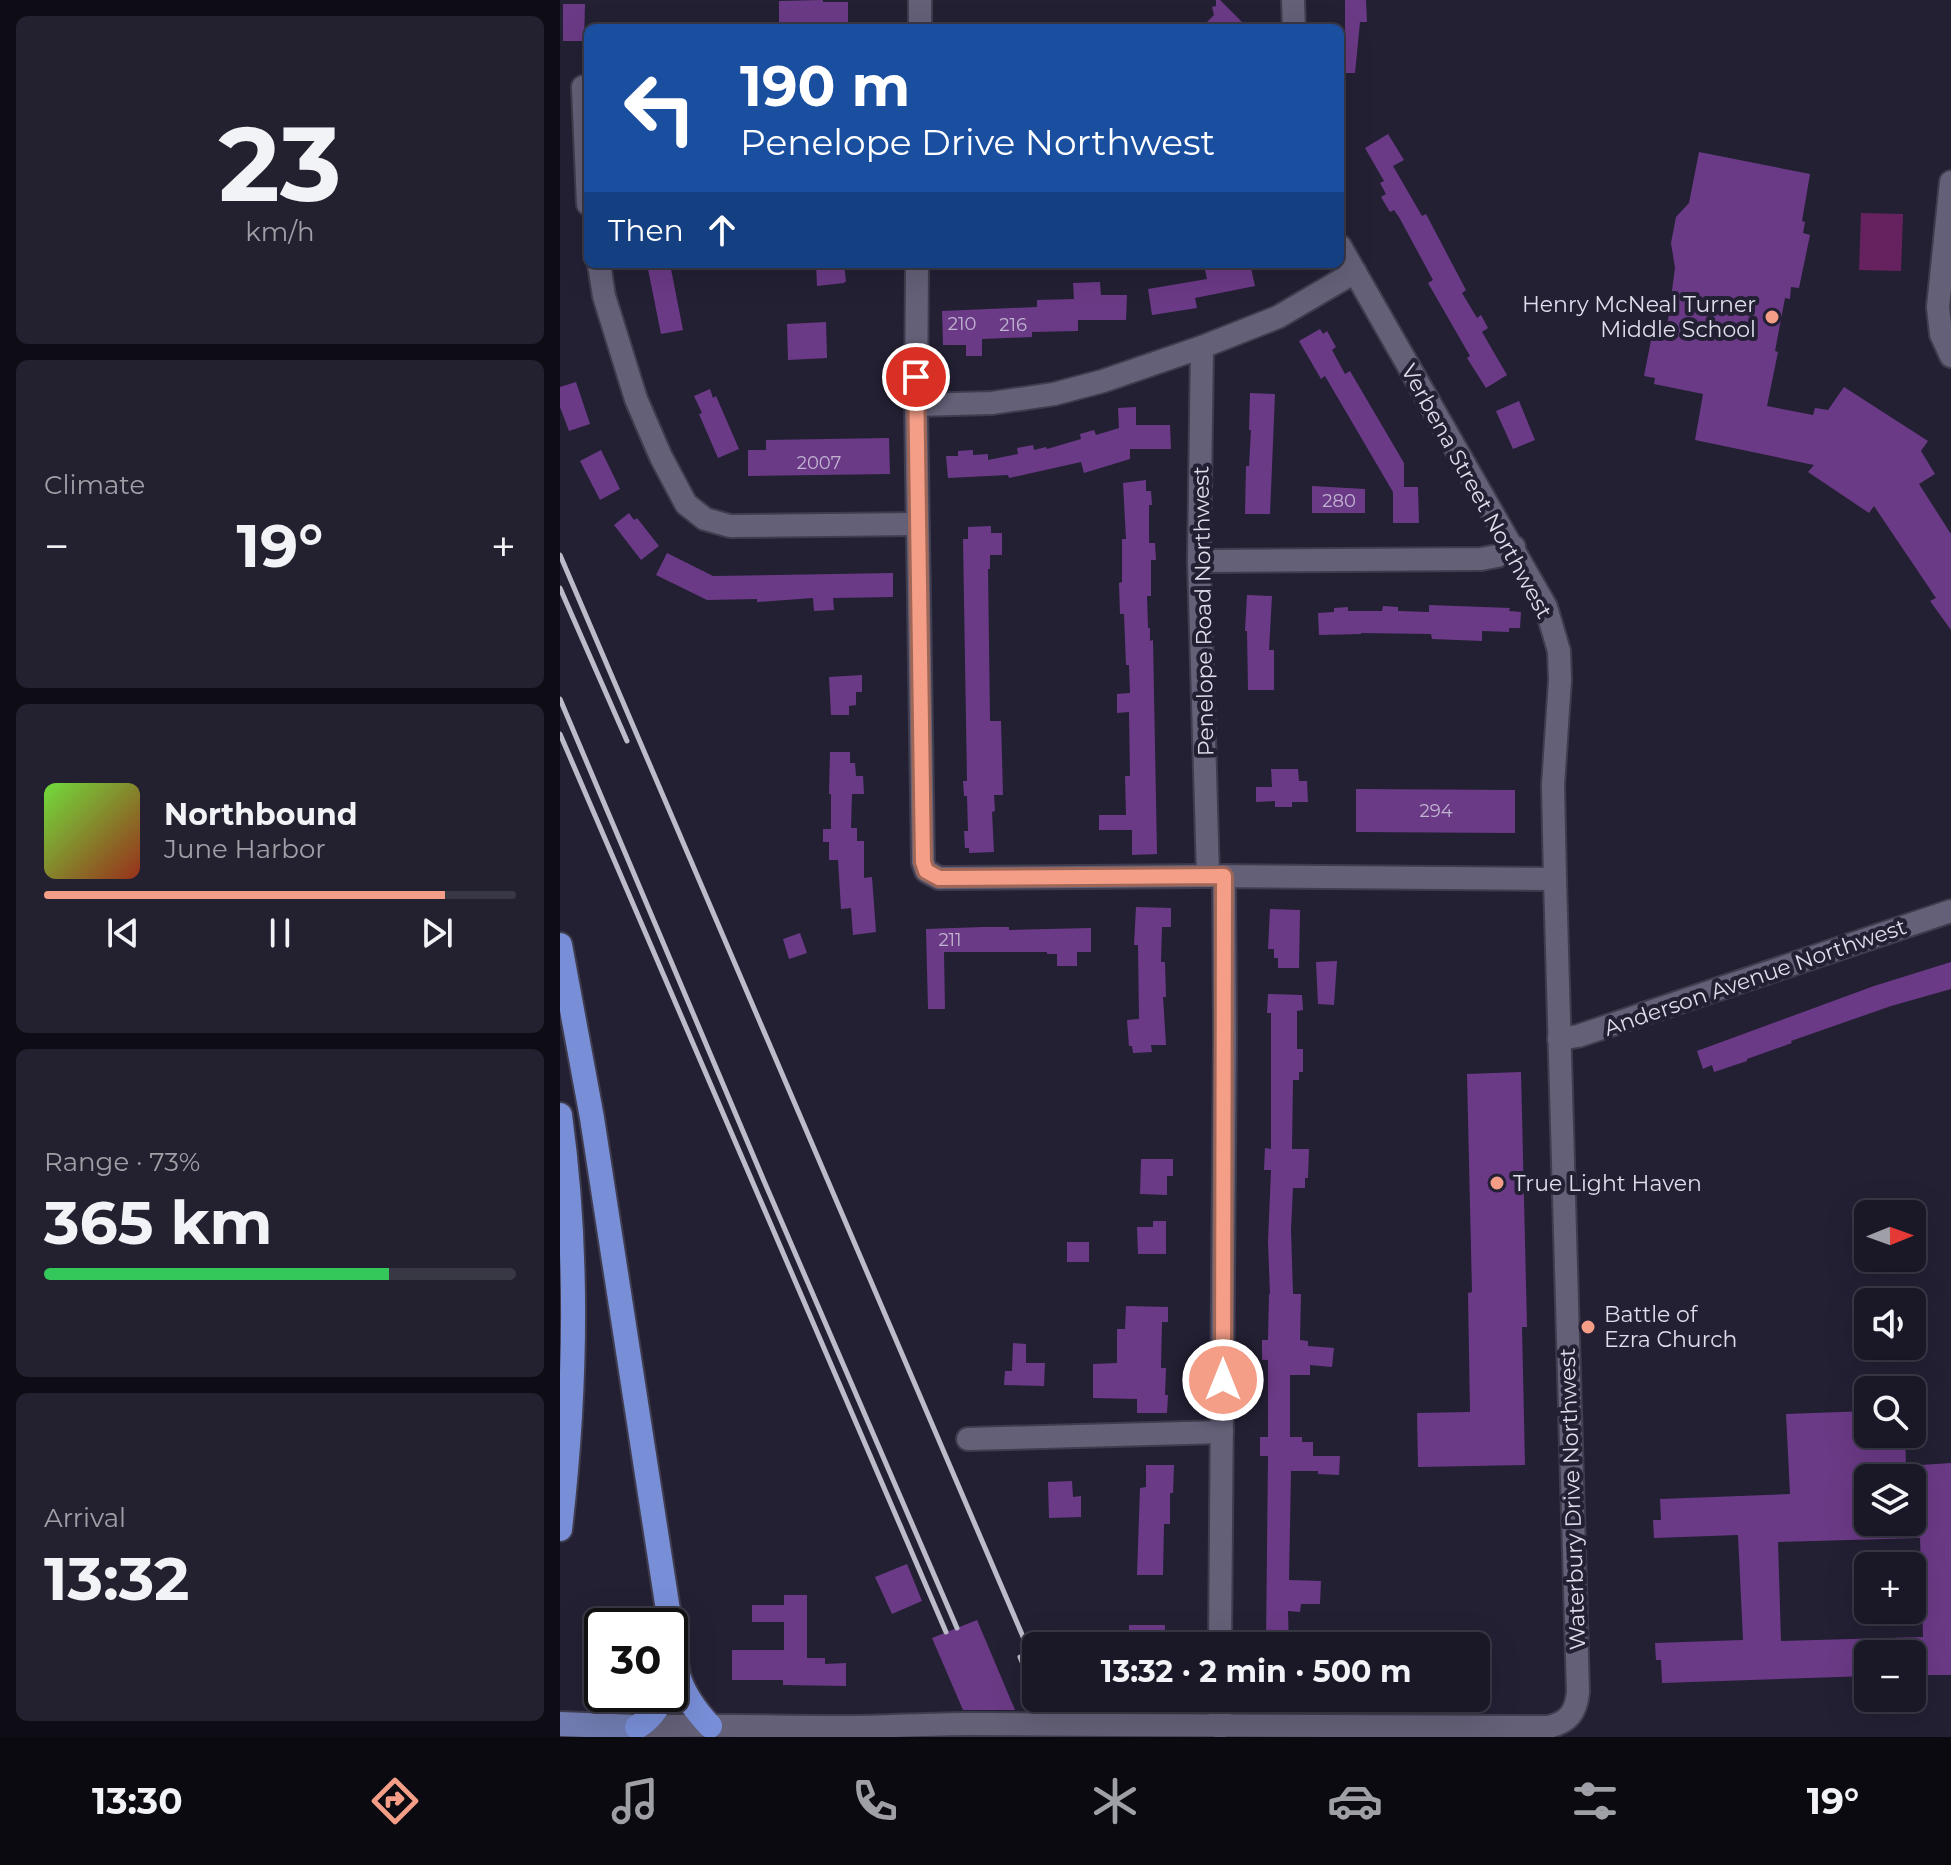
<!DOCTYPE html>
<html lang="en">
<head>
<meta charset="utf-8">
<style>
  :root { --surface:#1a1827; --page:#23212f; --text:#f1f3f6; --muted:#9fa0a7; --line:#383744; --accent:#f49e88 }
  body { margin:0; font-family:Montserrat,sans-serif; background:var(--page); color:var(--text); height:100vh; display:flex; flex-direction:column; font-size:30px; white-space:nowrap }
  * { box-sizing:border-box; margin:0 }
  p { font-size:26px; color:var(--muted) }
  .icon { flex:none; width:44px; height:44px; fill:none; stroke:currentColor; stroke-width:2; stroke-linecap:round; stroke-linejoin:round }
  .map { position:relative; flex:1; overflow:hidden }
  .drawer { display:flex; flex-direction:column; gap:16px; padding:16px; background:#0e0d15; width:560px }
  .drawer>* { flex:none }
  .guide { position:absolute; left:24px; top:24px; width:760px; height:244px; border-radius:12px; box-shadow:0 8px 32px #0002,0 0 0 2px var(--line); background:#1a4fa0; color:#fff; overflow:hidden }
  .needle { width:52px; rotate:89deg }
  .controls { position:absolute; left:1294px; top:1200px; display:grid; gap:16px }
  .controls a { display:grid; place-items:center; width:72px; height:72px; border-radius:12px; background:var(--surface); box-shadow:0 8px 32px #0002,0 0 0 2px var(--line); font-size:40px }
  .speed { position:absolute; left:24px; top:1608px; display:flex; gap:16px; font-size:40px; font-weight:700; text-align:center }
  .speed>* { display:grid; place-content:center; width:104px; height:104px; border-radius:50%; background:var(--surface); box-shadow:0 8px 32px #0002,0 0 0 2px var(--line); line-height:1 }
  .speed .limit { border:4px solid #111; border-radius:12px; background:#fff; color:#111 }
  .pin { position:absolute; display:grid; place-items:center; width:68px; height:68px; color:#fff; margin:-34px; border:4px solid #fff; border-radius:50%; box-shadow:0 2px 8px #0007 }
  .me { position:absolute; width:88px; margin:-44px; rotate:0deg; stroke-linejoin:round; filter:drop-shadow(0 0 6px #0008) }
  .turn { display:flex; align-items:center; gap:28px; height:168px; padding:0 24px; font-size:36px }
  .turn .icon { width:104px; height:104px; stroke-width:2.5 }
  .turn b { display:block; font-size:56px; line-height:68px }
  .then { display:flex; align-items:center; height:76px; padding:0 24px; background:#0003; gap:16px; font-size:30px }
  .big { font-size:60px; font-weight:700; line-height:1.1 }
  .drawer .tile { flex:1; display:flex; flex-direction:column; justify-content:center; gap:12px; min-width:0; padding:0 28px; border-radius:12px; background:var(--page) }
  .drawer .dial { align-items:center; gap:0 }
  .dial b { font-size:104px; line-height:1 }
  .song { display:flex; align-items:center; gap:24px }
  .cover { width:96px; height:96px; border-radius:12px; background:linear-gradient(135deg,hsl(100 70% 55%),hsl(10 70% 35%)) }
  .played { height:8px; border-radius:4px; background:linear-gradient(90deg,var(--accent) 85%,var(--line) 85%) }
  .keys { display:flex; justify-content:space-around; direction:ltr }
  .heat { display:flex; justify-content:space-between; align-items:center; font-size:44px; direction:ltr }
  .charge { height:12px; border-radius:6px; background:linear-gradient(90deg,#34c759 73%,var(--line) 0) }
  .trip { position:absolute; left:462px; top:1632px; width:468px; height:80px; border-radius:12px; background:var(--surface); box-shadow:0 8px 32px #0002,0 0 0 2px var(--line); font-weight:700; line-height:80px; text-align:center }
  .tab-bar { display:flex; height:128px; justify-content:space-around; align-items:center; background:#0a0a10; color:var(--muted) }
  .tab-bar .icon { width:56px; height:56px }
  .tab-bar .selected { color:var(--accent) }
  .tab-bar b { font-size:36px; color:var(--text) }
  main { display:flex; flex:1; min-height:0 }
  .map>svg:first-child { display:block }
  .green { fill:#66225e }
  .building { fill:#6b3a86; fill-rule:evenodd }
  .lines { fill:none; stroke-linecap:round; stroke-linejoin:round }
  .minor-casing { stroke:#3f3c4d; stroke-width:26 }
  .major-casing { stroke:#3f3c4d; stroke-width:28 }
  .highway-casing { stroke:#3f3c4d; stroke-width:28 }
  .minor { stroke:#646078; stroke-width:22 }
  .major { stroke:#707cb1; stroke-width:24 }
  .highway { stroke:#788ed7; stroke-width:24 }
  .rail { stroke:#bcbbc9; stroke-width:5 }
  .minor-bridge-casing { stroke:#3f3c4d; stroke-width:26; stroke-linecap:butt }
  .minor-bridge { stroke:#646078; stroke-width:22 }
  .route-casing { stroke:#9f6758; stroke-width:20 }
  .route { stroke:#f49e88; stroke-width:14 }
  .poi-dot { fill:#f49e88; stroke:#232034; stroke-width:3 }
  .labels { text-anchor:middle; stroke-width:8; stroke-linejoin:round; paint-order:stroke }
  .number-label { font-size:18px; fill:#c1b4d1 }
  .poi-label { font-size:22px; fill:#deddea; stroke:#232034; text-anchor:start }
  .street-label { font-size:22px; fill:#deddea; stroke:#232034 }
</style>
</head>
<body>
<main>
<section class="drawer">
<div class="tile dial"><b>23</b><p>km/h</p></div>
<div class="tile"><p>Climate</p>
<div class="heat"><a>−</a><b class="big">19°</b><a>+</a></div>
</div>
<div class="tile">
<div class="song"><i class="cover"></i><div><b>Northbound</b><p>June Harbor</p></div></div>
<div class="played"></div>
<div class="keys"><svg class="icon" aria-label="previous" viewBox="0 0 24 24"><path d="M18 5L8 12l10 7zM5 5v14"/></svg><svg class="icon" aria-label="pause" viewBox="0 0 24 24"><path d="M8 5v14M16 5v14"/></svg><svg class="icon" aria-label="next" viewBox="0 0 24 24"><path d="M6 5l10 7-10 7zM19 5v14"/></svg></div>
</div>
<div class="tile"><p>Range · 73%</p><b class="big">365 km</b><div class="charge"></div></div>
<div class="tile"><p>Arrival</p><b class="big">13:32</b></div>
</section>
<div class="map">
<svg width="1391" height="1737" viewBox="0 0 1391 1737">
  <rect width="100%" height="100%" fill="#232034"/>
  <polygon class="green" points="1301,213 1343,214 1341,271 1299,270"/>
  <g class="building">
    <polygon points="263,0 263,2 288,2 288,27 219,28 219,1"/>
    <polygon points="656,0 660,0 688,28 641,28 654,15 652,7 656,6"/>
    <polygon points="785,0 806,0 807,22 800,22 795,73 786,73 786,68 780,68 780,36 785,37"/>
    <polygon points="3,4 25,4 24,41 3,41"/>
    <polygon points="828,134 844,160 833,166 862,216 866,214 887,254 906,290 902,293 917,318 921,315 928,328 922,332 947,375 926,388 907,358 910,356 868,283 873,280 839,217 834,210 830,212 821,197 826,194 820,183 824,181 805,148"/>
    <polygon points="1139,152 1250,174 1242,221 1245,222 1243,233 1250,235 1239,288 1231,287 1230,299 1225,298 1215,351 1218,352 1207,406 1253,415 1255,408 1268,410 1284,387 1368,441 1361,451 1375,474 1359,484 1391,534 1391,630 1370,601 1376,598 1314,506 1309,513 1248,472 1254,465 1135,440 1143,394 1094,384 1095,378 1084,376 1094,325 1107,328 1115,268 1111,243 1116,217 1129,203"/>
    <polygon points="87,264 110,264 123,330 101,334"/>
    <polygon points="256,264 284,264 286,281 284,283 257,286"/>
    <polygon points="674,264 690,264 695,286 635,298 637,308 592,315 588,289 647,279 645,270"/>
    <polygon points="540,282 541,295 567,295 566,320 518,320 518,331 472,332 472,337 422,339 422,356 406,356 406,345 383,345 382,311 477,307 477,300 514,299 513,283"/>
    <polygon points="266,322 267,358 228,360 227,324"/>
    <polygon points="760,329 763,334 767,331 776,347 772,350 785,374 790,371 844,463 844,487 858,487 859,523 833,523 833,492 765,376 761,379 739,341"/>
    <polygon points="16,382 30,424 9,431 0,407 0,387"/>
    <polygon points="150,389 153,398 156,396 179,449 158,458 139,414 142,413 134,396"/>
    <polygon points="690,393 715,394 710,514 685,514 686,466 689,466 691,430 689,430"/>
    <polygon points="959,401 975,440 953,449 936,411"/>
    <polygon points="576,407 576,425 610,425 611,449 570,449 570,459 524,473 521,462 449,478 448,475 388,478 386,456 398,456 398,451 413,450 413,455 428,454 428,460 458,454 457,448 473,445 474,450 486,447 487,449 521,439 520,434 534,430 536,435 559,428 558,408"/>
    <polygon points="329,438 330,474 188,476 188,450 206,450 206,440"/>
    <polygon points="41,450 60,489 40,500 20,461"/>
    <polygon points="586,480 586,491 591,491 592,505 589,505 589,543 595,543 596,560 591,560 591,596 587,596 588,628 590,628 590,641 593,640 597,854 572,855 572,830 539,830 539,815 566,815 565,776 570,776 569,712 557,713 557,694 570,693 569,665 566,665 564,614 560,614 559,583 562,582 562,539 566,539 563,483"/>
    <polygon points="752,486 805,489 805,513 752,513"/>
    <polygon points="69,513 74,520 77,518 99,546 81,560 54,525"/>
    <polygon points="431,526 431,533 442,533 442,555 430,555 430,569 428,569 430,721 441,721 443,795 434,795 435,811 432,812 434,852 409,853 409,848 405,848 404,831 408,831 407,796 404,796 403,781 407,781 403,539 408,539 408,527"/>
    <polygon points="107,553 153,576 333,573 333,597 273,598 274,610 254,611 253,598 197,602 197,599 147,600 96,575"/>
    <polygon points="687,595 712,596 709,650 714,650 714,690 688,690 687,631 685,631"/>
    <polygon points="869,605 950,608 949,611 961,612 960,628 949,628 949,632 922,631 922,641 872,639 871,634 801,633 801,634 759,635 758,613 774,612 774,608 788,607 788,611 822,611 823,606 838,607 838,611 869,612"/>
    <polygon points="302,675 302,692 296,692 296,705 289,706 289,715 271,715 269,677"/>
    <polygon points="270,752 290,752 290,763 295,763 296,776 303,776 304,794 292,794 291,828 297,828 297,841 304,841 304,878 312,877 316,932 293,935 291,908 281,909 278,860 269,860 269,842 263,842 263,829 271,829 271,794 269,794"/>
    <polygon points="711,769 738,769 739,781 747,781 748,802 732,802 732,807 715,807 715,801 696,802 696,787 712,787"/>
    <polygon points="796,789 955,790 955,833 796,832"/>
    <polygon points="576,907 611,908 611,927 602,927 601,962 605,962 606,997 603,997 606,1045 591,1045 592,1052 573,1053 572,1046 569,1046 567,1020 579,1019 578,945 574,945"/>
    <polygon points="710,909 740,910 739,968 718,968 718,958 714,958 714,949 708,949"/>
    <polygon points="423,927 449,927 449,930 531,928 531,952 517,952 517,966 497,966 497,954 487,954 487,952 384,952 385,1009 368,1009 366,929"/>
    <polygon points="240,933 247,953 229,959 223,939"/>
    <polygon points="777,961 774,1005 758,1004 756,962"/>
    <polygon points="1391,962 1391,989 1331,1006 1231,1041 1232,1043 1187,1059 1187,1061 1154,1072 1152,1065 1143,1069 1137,1051 1314,986"/>
    <polygon points="708,994 742,995 743,1010 737,1011 737,1049 743,1049 743,1072 739,1072 739,1080 733,1080 732,1149 749,1149 748,1178 745,1178 745,1188 733,1188 731,1229 733,1294 741,1294 740,1340 748,1341 748,1346 774,1348 772,1367 750,1365 750,1375 730,1375 730,1437 742,1437 742,1442 753,1442 753,1456 780,1456 779,1475 758,1474 758,1471 731,1471 729,1580 761,1581 760,1604 741,1604 740,1612 728,1611 729,1646 706,1646 708,1456 700,1456 700,1437 708,1437 708,1360 702,1360 702,1340 708,1340 709,1294 710,1294 708,1242 711,1170 704,1170 705,1148 711,1149 711,1013 707,1013"/>
    <polygon points="961,1072 967,1327 962,1327 965,1465 858,1467 857,1413 910,1412 908,1293 912,1292 907,1074"/>
    <polygon points="581,1159 613,1159 613,1176 607,1176 607,1195 580,1194"/>
    <polygon points="593,1221 606,1221 606,1254 578,1254 577,1227 593,1227"/>
    <rect x="507" y="1242" width="22" height="20"/>
    <polygon points="566,1306 608,1307 608,1322 602,1322 601,1368 606,1368 605,1395 608,1395 607,1413 577,1413 577,1399 533,1398 533,1364 557,1363 557,1329 565,1329"/>
    <polygon points="453,1343 466,1344 466,1363 485,1363 484,1386 444,1385 445,1371 452,1371"/>
    <path d="M1308,1411V1434H1345L1346,1466L1391,1463V1675H1352V1654H1308V1676L1102,1683L1101,1660H1096L1095,1643L1183,1640L1178,1535L1094,1538L1093,1520H1101L1100,1499L1230,1494L1226,1414ZM1308,1478H1359L1360,1505H1352V1522H1308ZM1360,1538L1363,1637L1221,1641L1218,1542Z"/>
    <polygon points="586,1465 614,1465 613,1493 610,1493 610,1524 604,1524 603,1575 577,1575 580,1488 586,1487"/>
    <polygon points="512,1481 513,1497 521,1496 521,1517 489,1518 488,1482"/>
    <polygon points="347,1564 362,1601 332,1614 315,1577"/>
    <polygon points="224,1595 247,1595 247,1658 265,1658 265,1664 286,1663 286,1686 223,1685 223,1680 172,1680 172,1650 224,1650 224,1622 192,1622 192,1605 224,1605"/>
    <polygon points="417,1620 455,1710 403,1710 372,1638"/>
    <rect x="569" y="1625" width="36" height="21"/>
  </g>
  <g class="lines">
    <g class="minor-casing">
      <g id="minor">
        <polyline points="733,0 734,28"/>
        <polyline points="360,28 360,0"/>
        <polyline points="23,87 28,204"/>
        <polyline points="1391,182 1378,307 1381,334 1391,356"/>
        <polyline points="39,264 44,296 76,399 101,457 126,504 145,519 170,526 357,524"/>
        <polyline points="357,264 356,405 363,862 366,871 379,878 648,876 995,879"/>
        <polyline points="642,347 639,561 648,876"/>
        <polyline points="356,405 432,403 494,394 543,381 642,347 718,317 795,272"/>
        <polyline points="639,561 921,559 937,556 954,547"/>
        <polyline points="999,1039 1018,1036 1391,911"/>
        <polyline points="408,1439 662,1432"/>
        <polyline points="660,1646 665,1035 664,876"/>
        <path d="M551,1725L989,1727C1008,1722 1016,1713 1018,1692L995,879L993,785L1000,680L999,651L986,607L780,246"/>
        <path d="M77,1727C140,1724 204,1727 267,1727C315,1728 362,1724 409,1724"/>
        <polyline points="660,1727 660,1698"/>
      </g>
    </g>
    <g class="major-casing">
      <polyline id="major" points="0,1724 77,1727"/>
    </g>
    <g class="highway-casing">
      <g id="highway">
        <path d="M0,945L32,1118L118,1675C124,1695 135,1710 150,1726"/>
        <path d="M0,1115C19,1253 16,1392 0,1529"/>
        <path d="M77,1727C90,1720 98,1708 104,1694"/>
      </g>
    </g>
    <use href="#minor" class="minor"/>
    <use href="#major" class="major"/>
    <use href="#highway" class="highway"/>
    <g class="rail">
      <polyline points="0,555 476,1667"/>
      <polyline points="0,588 67,741"/>
      <polyline points="0,699 204,1181 397,1628"/>
      <polyline points="0,734 386,1632"/>
      <polyline points="460,1657 476,1695"/>
      <polyline points="489,1698 506,1737"/>
    </g>
    <g class="minor-bridge-casing">
      <polyline id="minor-bridge" points="409,1724 551,1725"/>
    </g>
    <use href="#minor-bridge" class="minor-bridge"/>
  </g>
  <g class="lines">
    <g class="route-casing">
      <polyline id="route" points="356,377 363,862 366,871 379,878 664,876 663,1380"/>
    </g>
    <use href="#route" class="route"/>
  </g>
  <g class="poi-dot">
    <circle cx="1212" cy="317" r="8"/>
    <circle cx="937" cy="1183" r="8"/>
    <circle cx="1028" cy="1327" r="8"/>
  </g>
  <g class="labels">
    <g class="number-label">
      <text x="402" y="330">210</text>
      <text x="453" y="331">216</text>
      <text x="259" y="469">2007</text>
      <text x="779" y="507">280</text>
      <text x="876" y="817">294</text>
      <text x="390" y="946">211</text>
    </g>
    <g class="poi-label">
      <text x="1196" y="312" text-anchor="end">Henry McNeal Turner<tspan x="1196" dy="25">Middle School</tspan></text>
      <text x="953" y="1191">True Light Haven</text>
      <text x="1044" y="1322">Battle of<tspan x="1044" dy="25">Ezra Church</tspan></text>
    </g>
    <g class="street-label">
      <text transform="translate(917 491) rotate(61)" y="8">Verbena Street Northwest</text>
      <text transform="translate(643 611) rotate(-91)" y="8">Penelope Road Northwest</text>
      <text transform="translate(1195 977) rotate(-19)" y="8">Anderson Avenue Northwest</text>
      <text transform="translate(1012 1499) rotate(-92)" y="8">Waterbury Drive Northwest</text>
    </g>
  </g>
</svg>
<div class="controls">
<a><svg class="needle" viewBox="-14 -14 28 28"><path d="M0-13l5 13h-10z" fill="#e53935"/><path d="M0 13l5-13h-10z" fill="#9fa0a7"/></svg></a>
<a><svg class="icon" aria-label="sound" viewBox="0 0 24 24"><path d="M4 9h4l5-4v14l-5-4H4zM17 9q2 3 0 6"/></svg></a>
<a><svg class="icon" aria-label="search" viewBox="0 0 24 24"><circle cx="10" cy="10" r="6"/><path d="M15 15l6 6"/></svg></a>
<a><svg class="icon" aria-label="layers" viewBox="0 0 24 24"><path d="M12 4l9 5-9 5-9-5zM3 14l9 5 9-5"/></svg></a>
<a>+</a>
<a>−</a>
</div>
<div class="speed"><div class="limit">30</div></div>
<div class="pin" style="left:356px;top:377px;background:#d93025"><svg class="icon" aria-label="arrive" viewBox="0 0 24 24"><path d="M6 21V4h12l-3 4 3 4H6"/></svg></div>
<svg class="me" style="left:663px;top:1380px" viewBox="-20 -20 40 40"><circle r="17" fill="#f49e88" stroke="#fff" stroke-width="3"/><path d="M0-11L8 9 0 5-8 9z" fill="#fff"/></svg>
<div class="trip">13:32 · 2 min · 500 m</div>
<div class="guide">
<div class="turn"><svg class="icon" aria-label="left" viewBox="0 0 24 24"><path d="M17 20v-9H6M10 6l-5 5 5 5"/></svg><div><b>190 m</b>Penelope Drive Northwest</div></div>
<div class="then">Then<svg class="icon" aria-label="ahead" viewBox="0 0 24 24"><path d="M12 20V5M6 11l6-6 6 6"/></svg></div>
</div>
</div>
</main>
<nav class="tab-bar">
<b>13:30</b>
<svg class="icon selected" aria-label="directions" viewBox="0 0 24 24"><path d="M12 3l9 9-9 9-9-9zM9 14v-3h6M13 9l2 2-2 2"/></svg>
<svg class="icon" aria-label="music" viewBox="0 0 24 24"><path d="M9 18V5l10-2v13"/><circle cx="6" cy="18" r="3"/><circle cx="16" cy="16" r="3"/></svg>
<svg class="icon" aria-label="phone" viewBox="0 0 24 24"><path d="M5 4h4l2 5-3 2q2 4 5 5l2-3 5 2v4C11 20 4 13 5 4z"/></svg>
<svg class="icon" aria-label="climate" viewBox="0 0 24 24"><path d="M12 3v18M4 7l16 10M4 17L20 7"/></svg>
<svg class="icon" aria-label="car" viewBox="0 0 24 24"><path d="M5 17H2v-5l4-1 3-4h7l3 4 3 1v5h-3M9 17h6M6 11h13"/><circle cx="7" cy="17" r="2"/><circle cx="17" cy="17" r="2"/></svg>
<svg class="icon" aria-label="filters" viewBox="0 0 24 24"><path d="M4 7h16M4 17h16"/><circle cx="9" cy="7" r="2"/><circle cx="15" cy="17" r="2"/></svg>
<b>19°</b>
</nav>
</body>
</html>
